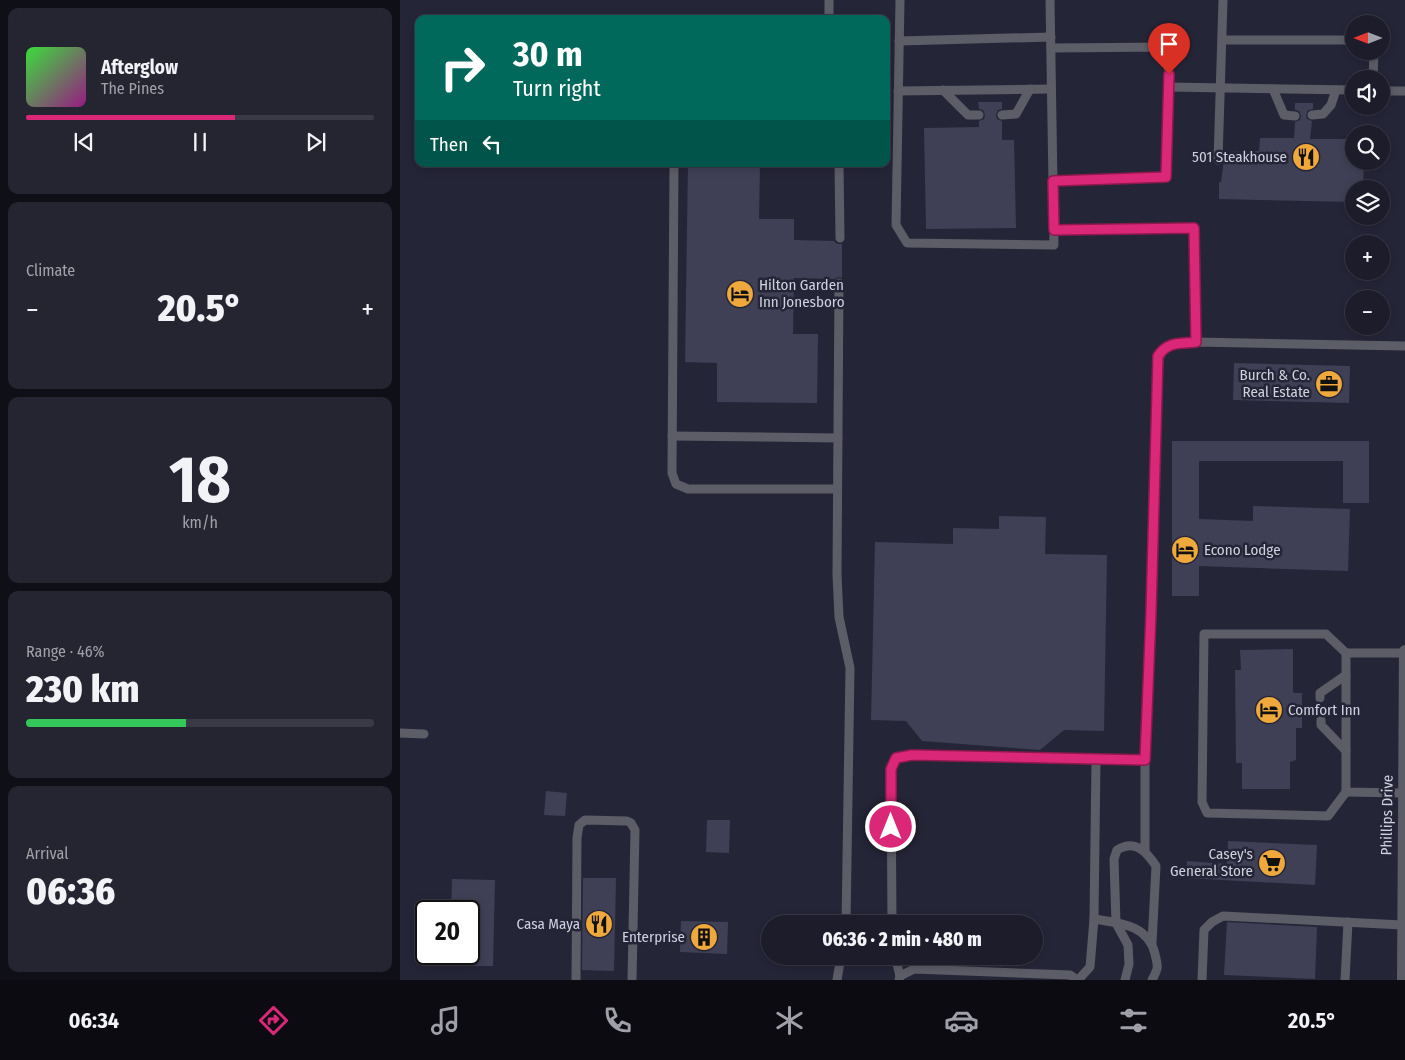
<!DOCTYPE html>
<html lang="en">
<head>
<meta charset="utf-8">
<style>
  :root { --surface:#1c1c2a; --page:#252532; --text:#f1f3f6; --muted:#a0a1a8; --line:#3a3a47; --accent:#db2777 }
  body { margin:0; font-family:"Fira Sans Condensed",sans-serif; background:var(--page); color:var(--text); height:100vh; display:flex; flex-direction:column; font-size:19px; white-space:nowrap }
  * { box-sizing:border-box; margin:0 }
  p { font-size:16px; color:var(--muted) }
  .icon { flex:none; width:28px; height:28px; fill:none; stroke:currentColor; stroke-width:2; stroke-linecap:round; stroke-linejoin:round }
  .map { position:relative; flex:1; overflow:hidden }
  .details { display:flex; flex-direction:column; gap:8px; padding:8px; background:#0f0f17; width:400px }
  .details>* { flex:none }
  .banner { position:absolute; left:15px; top:15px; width:475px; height:152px; border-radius:10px; box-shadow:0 2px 8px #0003,0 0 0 1px var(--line); background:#00695c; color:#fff; overflow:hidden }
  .needle { width:32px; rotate:270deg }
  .controls { position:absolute; left:945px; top:15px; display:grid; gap:10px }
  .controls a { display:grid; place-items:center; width:45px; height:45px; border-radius:50%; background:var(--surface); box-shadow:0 2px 8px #0003,0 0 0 1px var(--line); font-size:25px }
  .speed { position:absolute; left:15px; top:900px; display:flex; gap:10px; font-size:25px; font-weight:700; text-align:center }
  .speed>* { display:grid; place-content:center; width:65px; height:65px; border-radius:50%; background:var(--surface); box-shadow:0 2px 8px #0003,0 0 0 1px var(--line); line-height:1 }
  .speed .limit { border:2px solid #111; border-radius:8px; background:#fff; color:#111 }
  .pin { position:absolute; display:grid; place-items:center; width:42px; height:42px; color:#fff; margin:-51px -21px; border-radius:50% 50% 50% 0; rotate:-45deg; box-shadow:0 0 5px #0007 }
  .pin .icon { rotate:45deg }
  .me { position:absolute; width:55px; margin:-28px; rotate:0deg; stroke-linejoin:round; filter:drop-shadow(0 0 4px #0008) }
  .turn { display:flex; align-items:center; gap:18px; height:105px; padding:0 15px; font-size:22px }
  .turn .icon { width:65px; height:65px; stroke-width:2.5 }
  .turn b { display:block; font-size:35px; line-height:42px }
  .then { display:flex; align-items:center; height:48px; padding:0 15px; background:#0003; gap:10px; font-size:19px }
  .big { font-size:38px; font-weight:800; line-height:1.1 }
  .details .card { flex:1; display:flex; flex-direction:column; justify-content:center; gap:8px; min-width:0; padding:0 18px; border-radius:10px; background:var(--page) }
  .details .dial { align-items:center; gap:0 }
  .dial b { font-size:65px; line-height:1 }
  .song { display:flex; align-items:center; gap:15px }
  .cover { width:60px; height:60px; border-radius:8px; background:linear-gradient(135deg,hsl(120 70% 55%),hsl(310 70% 35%)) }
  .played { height:5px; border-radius:2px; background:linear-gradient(90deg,var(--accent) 60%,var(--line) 60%) }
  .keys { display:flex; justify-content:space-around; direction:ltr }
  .heat { display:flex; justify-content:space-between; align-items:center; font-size:28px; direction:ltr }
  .charge { height:8px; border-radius:4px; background:linear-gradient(90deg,#34c759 46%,var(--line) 0) }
  .trip { position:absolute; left:361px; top:915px; width:282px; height:50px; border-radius:25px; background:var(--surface); box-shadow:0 2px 8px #0003,0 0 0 1px var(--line); font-weight:800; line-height:50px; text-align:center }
  .tab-bar { display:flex; height:80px; justify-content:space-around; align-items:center; background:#0b0b11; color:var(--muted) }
  .tab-bar .icon { width:35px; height:35px }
  .tab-bar .active { color:var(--accent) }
  .tab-bar b { font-size:22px; color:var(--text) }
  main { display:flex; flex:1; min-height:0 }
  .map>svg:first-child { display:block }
  .building { fill:#3f4055 }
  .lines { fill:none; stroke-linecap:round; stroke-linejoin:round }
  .service { stroke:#5c5d67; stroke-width:9 }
  .tertiary { stroke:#5c5d67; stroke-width:12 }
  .route-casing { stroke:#8e194d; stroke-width:12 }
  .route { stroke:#db2777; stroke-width:9 }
  .labels { text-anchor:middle; stroke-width:5; stroke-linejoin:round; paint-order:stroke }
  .poi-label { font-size:15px; fill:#d0d1de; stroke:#252538; text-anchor:end }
  .street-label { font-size:15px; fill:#d0d1de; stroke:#252538 }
</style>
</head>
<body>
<main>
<section class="details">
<div class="card">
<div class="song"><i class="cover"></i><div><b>Afterglow</b><p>The Pines</p></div></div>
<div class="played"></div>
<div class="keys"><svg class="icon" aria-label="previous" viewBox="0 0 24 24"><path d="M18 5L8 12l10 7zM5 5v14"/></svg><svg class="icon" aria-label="pause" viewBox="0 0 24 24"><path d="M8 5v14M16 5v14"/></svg><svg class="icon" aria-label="next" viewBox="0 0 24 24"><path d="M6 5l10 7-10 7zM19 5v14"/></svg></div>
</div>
<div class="card"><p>Climate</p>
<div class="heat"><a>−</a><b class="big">20.5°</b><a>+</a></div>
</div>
<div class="card dial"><b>18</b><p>km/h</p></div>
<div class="card"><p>Range · 46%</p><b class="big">230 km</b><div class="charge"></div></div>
<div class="card"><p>Arrival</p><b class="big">06:36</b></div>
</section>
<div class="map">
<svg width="1005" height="980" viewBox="0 0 1005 980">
  <rect width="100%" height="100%" fill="#252538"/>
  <g class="building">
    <polygon points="578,102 602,102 602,109 598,110 596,115 597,119 602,121 602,140 614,140 616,228 526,229 524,128 579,127 579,121 584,119 585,115 583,110 579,109"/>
    <polygon points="895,103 913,103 913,109 908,110 906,115 907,119 912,121 910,139 954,139 954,161 964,161 963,189 954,189 954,202 819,199 819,182 821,182 825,152 859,151 860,138 894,138 895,122 900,120 901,116 899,111 895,110"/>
    <polygon points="288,164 360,164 359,219 394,219 394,240 434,241 437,244 442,244 442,278 439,277 434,279 394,278 393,334 418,334 417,403 317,402 317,363 285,362"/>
    <polygon points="834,363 950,366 949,403 833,400"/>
    <polygon points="772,441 969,441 969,503 943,503 943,461 799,461 799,519 853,521 853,506 950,509 948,571 799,566 799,596 772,596"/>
    <polygon points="599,516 646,517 645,554 707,555 704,731 664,730 640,750 522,741 506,721 471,720 475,542 553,544 553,528 599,529"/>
    <polygon points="893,649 893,693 902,693 902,728 896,728 896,760 890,762 890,789 842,789 842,763 836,763 835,670 841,670 840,650"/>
    <polygon points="146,791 167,793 165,816 144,815"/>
    <polygon points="307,820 330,820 329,853 306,852"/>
    <polygon points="828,841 917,845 915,885 786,878 787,861 827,864"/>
    <polygon points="183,878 216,878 214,971 182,970"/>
    <polygon points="52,879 95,880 93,966 69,966 69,911 51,911"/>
    <polygon points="281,921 328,922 327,954 280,952"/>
    <polygon points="827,922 917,927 915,979 824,975"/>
  </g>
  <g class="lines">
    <g class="service">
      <polyline points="500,0 496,225 507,243 654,245 650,0"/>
      <polyline points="429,19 429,0"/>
      <polyline points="822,40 954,40"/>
      <polyline points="499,41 651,37"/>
      <polyline points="651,48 769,47 766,177 653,181"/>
      <polyline points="973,79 974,51"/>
      <polyline points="768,87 954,90"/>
      <polyline points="873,89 884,115 895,116"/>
      <polyline points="543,90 568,115 579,115"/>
      <polyline points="498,91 651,89"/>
      <polyline points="981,91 1005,91"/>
      <polyline points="602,115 616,114 630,89"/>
      <polyline points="912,115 923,114 931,105 936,90"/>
      <polyline points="818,160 823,0"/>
      <polyline points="274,164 272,473 276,484 288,489 437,489"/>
      <polyline points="439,164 440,238"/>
      <polyline points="654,230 794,228 796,342"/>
      <polyline points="439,283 437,575 439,617 450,668 446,924"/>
      <polyline points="272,436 438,438"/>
      <polyline points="946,653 926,634 804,634 802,802 807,813 928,816 946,792"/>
      <polyline points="920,698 920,693 946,675"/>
      <polyline points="921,720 921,725 946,751"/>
      <polyline points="0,733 24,734"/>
      <path d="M696,760H745L751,613L757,374C760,341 767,344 796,342L1005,346"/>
      <polyline points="745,760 745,851"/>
      <polyline points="1003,793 946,792 946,653 1005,653"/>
      <path d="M694,919C718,923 748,924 755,954C758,967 759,967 752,980"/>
      <polyline points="492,924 491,769 496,758 512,755 696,760 694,919 690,967 678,980"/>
      <polyline points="495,956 500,976"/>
      <polyline points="176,980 177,838 179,825 185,820 227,821 231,823 235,830 232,980"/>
      <polyline points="437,980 441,956"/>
      <polyline points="499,980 500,976 514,969 670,975 677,980"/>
      <path d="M725,980L729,964L728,945L716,923L714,859L717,850C735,839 746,851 756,866L752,943"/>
      <polyline points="802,980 804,930 812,922 823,916 1002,925"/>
      <polyline points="945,980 948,922"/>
    </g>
    <polyline class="tertiary" points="1003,980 1005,651"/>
  </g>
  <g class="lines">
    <g class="route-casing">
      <path id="route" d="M491,827V769L496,758L512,755L745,760L751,613L758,356C768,341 780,344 796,342L794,228L654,230L653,181L766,177L769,74"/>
    </g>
    <use href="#route" class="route"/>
  </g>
  <defs>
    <g id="restaurant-disc" transform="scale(1.4375)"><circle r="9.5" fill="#eea83c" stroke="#252538"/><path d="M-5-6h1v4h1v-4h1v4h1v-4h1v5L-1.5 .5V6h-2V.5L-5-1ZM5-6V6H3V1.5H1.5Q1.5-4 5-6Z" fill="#111"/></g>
    <g id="hotel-disc" transform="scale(1.4375)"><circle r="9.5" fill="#eea83c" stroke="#252538"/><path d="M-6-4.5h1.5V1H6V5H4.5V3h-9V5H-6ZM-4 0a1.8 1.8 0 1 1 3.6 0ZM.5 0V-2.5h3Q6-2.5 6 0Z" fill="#111"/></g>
    <g id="office-disc" transform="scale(1.4375)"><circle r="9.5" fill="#eea83c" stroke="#252538"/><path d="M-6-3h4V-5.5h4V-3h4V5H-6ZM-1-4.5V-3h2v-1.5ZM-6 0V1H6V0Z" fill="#111"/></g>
    <g id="supermarket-disc" transform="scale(1.4375)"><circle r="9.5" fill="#eea83c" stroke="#252538"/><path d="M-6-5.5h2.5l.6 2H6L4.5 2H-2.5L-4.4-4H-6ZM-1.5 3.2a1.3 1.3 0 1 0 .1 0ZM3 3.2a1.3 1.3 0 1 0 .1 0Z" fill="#111"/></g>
    <g id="building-disc" transform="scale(1.4375)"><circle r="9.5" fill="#eea83c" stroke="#252538"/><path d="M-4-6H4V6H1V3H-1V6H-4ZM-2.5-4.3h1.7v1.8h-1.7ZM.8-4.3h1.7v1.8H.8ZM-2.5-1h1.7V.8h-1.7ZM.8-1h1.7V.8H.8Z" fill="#111"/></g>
  </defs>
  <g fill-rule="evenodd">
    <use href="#restaurant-disc" x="906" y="157"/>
    <use href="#hotel-disc" x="340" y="294"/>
    <use href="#office-disc" x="929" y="384"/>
    <use href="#hotel-disc" x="785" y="550"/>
    <use href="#hotel-disc" x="869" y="710"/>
    <use href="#supermarket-disc" x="872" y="863"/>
    <use href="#restaurant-disc" x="199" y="924"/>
    <use href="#building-disc" x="304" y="937"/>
  </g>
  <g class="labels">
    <g class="poi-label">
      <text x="887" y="162">501 Steakhouse</text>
      <text x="359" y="290" text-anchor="start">Hilton Garden<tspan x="359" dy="17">Inn Jonesboro</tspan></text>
      <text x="910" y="380">Burch &amp; Co.<tspan x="910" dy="17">Real Estate</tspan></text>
      <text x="804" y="555" text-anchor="start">Econo Lodge</text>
      <text x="888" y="715" text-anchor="start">Comfort Inn</text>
      <text x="853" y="859">Casey's<tspan x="853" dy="17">General Store</tspan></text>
      <text x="180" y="929">Casa Maya</text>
      <text x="285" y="942">Enterprise</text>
    </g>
    <g class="street-label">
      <text transform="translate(987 815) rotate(-89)" y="5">Phillips Drive</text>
    </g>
  </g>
</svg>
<div class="controls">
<a><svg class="needle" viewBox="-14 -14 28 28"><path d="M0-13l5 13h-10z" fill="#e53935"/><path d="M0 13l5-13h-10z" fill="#a0a1a8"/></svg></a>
<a><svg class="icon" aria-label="sound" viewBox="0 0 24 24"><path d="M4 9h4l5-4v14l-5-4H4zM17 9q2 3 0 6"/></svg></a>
<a><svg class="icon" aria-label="search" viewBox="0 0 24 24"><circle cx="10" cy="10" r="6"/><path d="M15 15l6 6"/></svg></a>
<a><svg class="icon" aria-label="layers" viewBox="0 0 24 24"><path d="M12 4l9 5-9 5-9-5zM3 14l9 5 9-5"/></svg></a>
<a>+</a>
<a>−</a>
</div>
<div class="speed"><div class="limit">20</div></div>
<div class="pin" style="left:769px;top:74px;background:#d93025"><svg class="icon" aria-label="arrive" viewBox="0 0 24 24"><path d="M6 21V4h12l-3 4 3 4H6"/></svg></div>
<svg class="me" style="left:491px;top:827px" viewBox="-20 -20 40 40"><circle r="17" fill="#db2777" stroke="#fff" stroke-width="3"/><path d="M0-11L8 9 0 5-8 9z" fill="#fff"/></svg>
<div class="trip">06:36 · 2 min · 480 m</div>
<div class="banner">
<div class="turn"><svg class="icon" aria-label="right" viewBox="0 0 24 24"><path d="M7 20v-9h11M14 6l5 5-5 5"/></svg><div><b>30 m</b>Turn right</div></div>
<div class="then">Then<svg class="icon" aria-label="left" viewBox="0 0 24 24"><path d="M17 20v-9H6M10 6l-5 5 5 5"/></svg></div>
</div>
</div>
</main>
<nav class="tab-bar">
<b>06:34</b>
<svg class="icon active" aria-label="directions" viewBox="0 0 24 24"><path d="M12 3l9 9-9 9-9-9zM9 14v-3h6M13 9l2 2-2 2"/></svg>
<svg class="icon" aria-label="music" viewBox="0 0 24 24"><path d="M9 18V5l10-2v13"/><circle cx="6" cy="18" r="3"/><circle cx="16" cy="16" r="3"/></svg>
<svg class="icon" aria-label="phone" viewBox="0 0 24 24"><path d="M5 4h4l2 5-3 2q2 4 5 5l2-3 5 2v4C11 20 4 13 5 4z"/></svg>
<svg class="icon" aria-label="climate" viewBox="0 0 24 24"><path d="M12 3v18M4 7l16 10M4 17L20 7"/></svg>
<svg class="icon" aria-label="car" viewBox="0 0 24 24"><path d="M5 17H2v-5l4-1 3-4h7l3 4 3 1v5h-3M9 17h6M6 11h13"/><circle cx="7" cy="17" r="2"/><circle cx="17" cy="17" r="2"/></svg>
<svg class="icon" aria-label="filters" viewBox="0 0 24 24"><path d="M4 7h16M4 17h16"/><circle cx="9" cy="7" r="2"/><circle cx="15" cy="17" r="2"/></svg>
<b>20.5°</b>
</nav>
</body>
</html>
